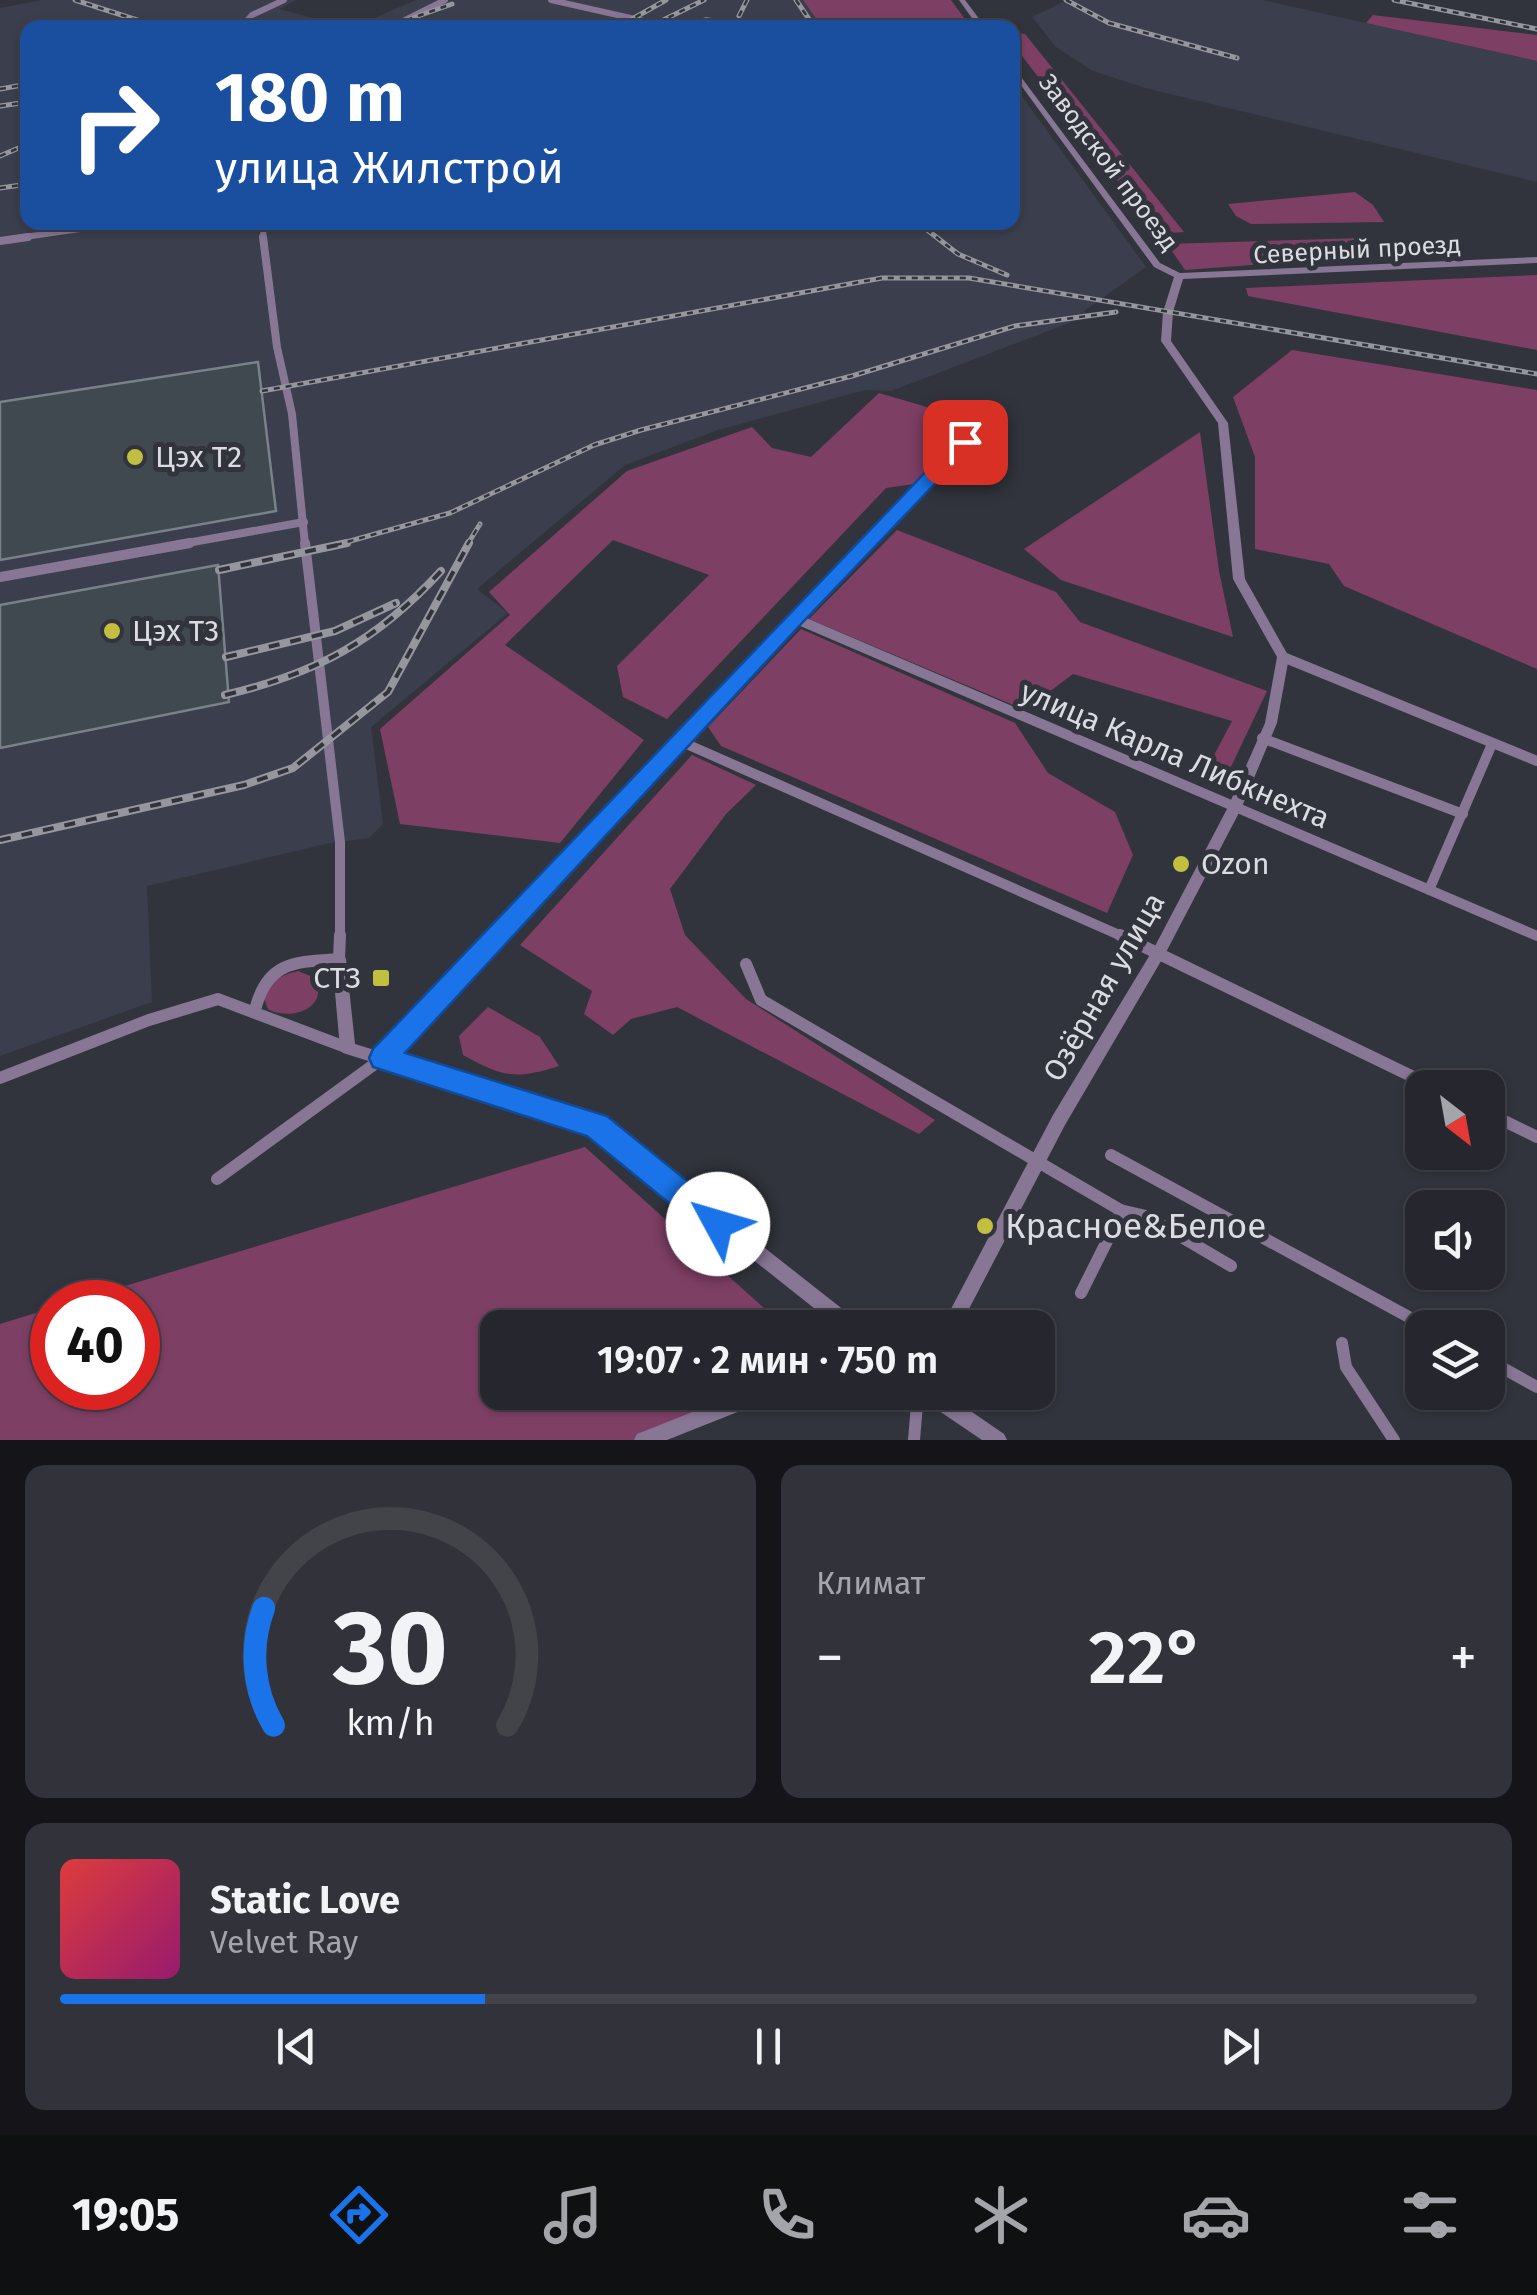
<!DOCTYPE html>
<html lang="ru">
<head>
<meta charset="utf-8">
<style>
  :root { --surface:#26272e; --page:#32333a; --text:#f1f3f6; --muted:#a4a5aa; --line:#42444a; --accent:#1a73e8 }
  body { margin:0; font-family:"Fira Sans",sans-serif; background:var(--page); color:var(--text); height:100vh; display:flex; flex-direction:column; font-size:38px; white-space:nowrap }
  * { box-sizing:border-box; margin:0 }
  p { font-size:32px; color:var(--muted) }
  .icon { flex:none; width:55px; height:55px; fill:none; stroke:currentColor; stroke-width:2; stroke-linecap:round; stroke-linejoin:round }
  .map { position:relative; height:1440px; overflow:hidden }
  .drawer { display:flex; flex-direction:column; gap:25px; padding:25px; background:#151519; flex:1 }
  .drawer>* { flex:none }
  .guide { position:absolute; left:20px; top:20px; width:1000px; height:210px; border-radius:20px; box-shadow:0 2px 8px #0004,0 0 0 2px var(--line); background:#1a4fa0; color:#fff; overflow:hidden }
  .needle { width:65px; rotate:149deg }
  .controls { position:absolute; left:1405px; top:1070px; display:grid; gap:20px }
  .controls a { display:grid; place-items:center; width:100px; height:100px; border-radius:20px; background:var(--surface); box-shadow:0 2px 8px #0004,0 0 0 2px var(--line); font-size:50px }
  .speed { position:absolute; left:30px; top:1280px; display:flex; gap:20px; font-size:50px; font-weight:700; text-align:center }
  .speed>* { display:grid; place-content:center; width:130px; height:130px; border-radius:50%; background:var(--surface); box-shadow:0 2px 8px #0004,0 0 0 2px var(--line); line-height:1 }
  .speed .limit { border:15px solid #d22; background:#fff; color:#111 }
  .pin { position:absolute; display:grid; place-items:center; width:85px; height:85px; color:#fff; margin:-42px; border-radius:20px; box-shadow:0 5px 15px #0006 }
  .me { position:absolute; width:110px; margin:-55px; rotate:309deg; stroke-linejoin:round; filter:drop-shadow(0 0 8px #0008) }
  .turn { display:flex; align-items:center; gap:35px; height:210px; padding:0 30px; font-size:45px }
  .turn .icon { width:130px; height:130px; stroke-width:2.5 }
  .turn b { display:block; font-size:70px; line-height:85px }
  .big { font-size:75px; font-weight:600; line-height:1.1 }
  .drawer .widget { flex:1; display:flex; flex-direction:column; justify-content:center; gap:15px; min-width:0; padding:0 35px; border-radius:20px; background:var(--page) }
  .drawer .dial { align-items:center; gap:0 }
  .dial svg { height:260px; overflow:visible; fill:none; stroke:var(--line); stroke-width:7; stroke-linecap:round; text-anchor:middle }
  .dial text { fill:var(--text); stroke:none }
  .song { display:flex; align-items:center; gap:30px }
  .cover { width:120px; height:120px; border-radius:15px; background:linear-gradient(135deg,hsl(0 70% 55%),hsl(320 70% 35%)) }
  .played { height:10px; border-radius:5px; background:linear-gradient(90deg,var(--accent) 30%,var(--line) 30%) }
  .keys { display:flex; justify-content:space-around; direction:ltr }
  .heat { display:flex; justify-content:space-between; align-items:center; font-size:55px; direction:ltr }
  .drawer .tiles { flex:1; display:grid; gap:25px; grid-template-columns:1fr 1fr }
  .widget:last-child { grid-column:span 2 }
  .trip { position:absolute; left:480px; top:1310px; width:575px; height:100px; border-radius:20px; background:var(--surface); box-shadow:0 2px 8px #0004,0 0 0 2px var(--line); font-weight:600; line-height:100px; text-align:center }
  .menu { display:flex; height:160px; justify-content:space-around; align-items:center; background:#0f1012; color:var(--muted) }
  .menu .icon { width:70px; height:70px }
  .menu .current { color:var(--accent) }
  .menu b { font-size:45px; color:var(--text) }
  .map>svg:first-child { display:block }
  .built { fill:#3b3e4c }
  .green { fill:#7e3f65 }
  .building { fill:#40494f; stroke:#798189; stroke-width:2.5 }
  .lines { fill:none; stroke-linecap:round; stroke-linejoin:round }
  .minor-far3 { stroke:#877694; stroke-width:6 }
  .minor-far2 { stroke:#877694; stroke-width:8 }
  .minor-far1 { stroke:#877694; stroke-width:10 }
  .minor { stroke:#877694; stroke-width:12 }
  .tertiary { fill:#877694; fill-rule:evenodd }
  .rail-far1-casing { stroke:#96979e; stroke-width:5 }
  .rail-casing { stroke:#96979e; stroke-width:8 }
  .rail-far1 { stroke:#32343d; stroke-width:2.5; stroke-dasharray:6; stroke-linecap:butt }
  .rail { stroke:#32343d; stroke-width:4; stroke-dasharray:11; stroke-linecap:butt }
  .route { fill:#1a73e8; stroke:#114b97; stroke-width:2.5 }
  .poi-dot { fill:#c1be40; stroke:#32343d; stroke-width:4 }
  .labels { text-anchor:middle; stroke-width:10; stroke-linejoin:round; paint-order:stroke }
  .far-street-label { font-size:25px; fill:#dbdce2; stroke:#32343d }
  .poi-label { font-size:30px; fill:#dbdce2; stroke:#32343d; text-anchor:start }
  .street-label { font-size:30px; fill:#dbdce2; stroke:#32343d }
  .near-poi-label { font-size:35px; fill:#dbdce2; stroke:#32343d; text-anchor:start }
</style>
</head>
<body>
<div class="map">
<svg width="1537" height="1440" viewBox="0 0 1537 1440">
  <rect width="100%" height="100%" fill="#32343d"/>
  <g class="built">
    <polygon points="42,0 296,0 279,9 347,27 28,28 28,222 1012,222 1013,84 1146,267 1084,311 1087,316 891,391 865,390 718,430 625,465 477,589 508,613 371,727 383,824 369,838 330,843 147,886 152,1002 0,1056 0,8"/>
    <polygon points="416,0 803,0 822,27 351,28"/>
    <polygon points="1067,0 1262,0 1537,61 1537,182 1145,88 1093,71 1056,47 1032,17"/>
  </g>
  <g class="green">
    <polygon points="803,0 951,0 967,22 918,28 822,27"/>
    <polygon points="1373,15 1537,35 1537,61 1366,23"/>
    <polygon points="1013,33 1025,34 1184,232 1158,234 1013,44"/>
    <polygon points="1355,192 1373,205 1384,222 1251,224 1236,216 1228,204"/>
    <polygon points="1363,238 1360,245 1252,265 1185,270 1167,244"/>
    <polygon points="1537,275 1537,350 1248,296 1246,288"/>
    <polygon points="1292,350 1537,390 1537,669 1344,586 1329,564 1255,549 1255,457 1233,397"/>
    <polygon points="879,393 995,427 978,475 886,488 667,719 623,697 617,666 709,575 613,540 505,645 644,740 560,843 400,824 380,729 510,615 489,592 627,471 752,427 772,448 811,457"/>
    <polygon points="1200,432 1219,571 1233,637 1061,580 1024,549"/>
    <polygon points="897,530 1056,592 1080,622 1267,691 1220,790 1202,778 1232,721 1073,674 1025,710 809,619"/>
    <polygon points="801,629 1015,723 1048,773 1115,812 1133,855 1107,913 721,746 708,727"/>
    <polygon points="692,755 756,785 726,814 670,889 685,935 746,999 935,1120 919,1134 677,1007 631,1019 613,1035 584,1014 592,991 520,945"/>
    <path d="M298,971L315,978C330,1008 290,1022 268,1009L264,999C271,980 279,976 298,971Z"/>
    <path d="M488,1007L540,1037L559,1066C515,1080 503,1077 463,1055L459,1036Z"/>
    <polygon points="585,1147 785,1327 498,1328 498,1392 771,1393 655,1440 0,1440 0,1324 52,1308 52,1388 138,1388 138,1302 72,1302"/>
  </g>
  <g class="building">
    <polygon points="258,362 276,511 0,560 0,402"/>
    <polygon points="218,565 229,702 0,748 0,605"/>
  </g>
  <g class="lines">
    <g class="minor-far3">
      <polyline points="551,0 675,28"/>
      <polyline points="240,28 252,15 284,0"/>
      <polyline points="375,28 401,22 445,0"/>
      <polyline points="688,28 706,20 751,28"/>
      <polyline points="11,239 128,222"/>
      <polyline points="263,239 264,222"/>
    </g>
    <g class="minor-far2">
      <polyline points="263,237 277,347 292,414 305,545"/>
      <polyline points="0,241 28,237"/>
      <polyline points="176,545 304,522"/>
      <polyline points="865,545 965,442"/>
    </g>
    <g class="minor-far1">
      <polyline points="305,543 340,842 340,938"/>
      <polyline points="0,577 190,543"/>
      <polyline points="794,618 1537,936"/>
      <polyline points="1283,657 1537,761"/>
      <polyline points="1262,738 1463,814"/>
      <polyline points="682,742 1126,938"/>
      <polyline points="1429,890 1492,744"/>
      <polyline points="496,938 867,543"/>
    </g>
    <g class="minor">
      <polyline points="1120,935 1436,1088"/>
      <polyline points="746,964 761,1000 1122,1211 1081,1293"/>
      <path d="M255,1010C267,961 295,962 339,959L340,935"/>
      <polyline points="0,1078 149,1020 218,999 348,1048"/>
      <polyline points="1488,1113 1537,1137"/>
      <polyline points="1111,1155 1429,1328"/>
      <polyline points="217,1179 383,1058 498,935"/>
      <polyline points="1120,1210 1146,1216 1231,1266"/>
      <polyline points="1342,1343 1346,1367 1394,1440"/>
      <polyline points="1488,1360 1537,1387"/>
      <polyline points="914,1440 918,1392"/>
    </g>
    <g class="tertiary">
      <polygon points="959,0 965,0 986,28 979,28"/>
      <polygon points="1012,65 1160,263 1180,273 1537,257 1537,263 1183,279 1173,312 1171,341 1228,423 1245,579 1289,657 1277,723 1241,809 1164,956 1065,1125 959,1328 941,1328 1053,1115 1154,948 1227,809 1265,723 1277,657 1233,579 1218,423 1161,341 1163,312 1174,277 1154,267 1012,73"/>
      <polygon points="339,953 344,955 346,959 355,1044 602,1120 859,1322 861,1328 839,1328 591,1131 343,1053 340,1048 332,959 334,955"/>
      <polygon points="743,1392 776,1392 773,1398 667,1440 634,1440 637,1434"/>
      <polygon points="917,1392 943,1392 1004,1434 1007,1440 982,1440 920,1398"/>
    </g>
    <g class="rail-far1-casing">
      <g id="rail-far1">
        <polyline points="75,0 162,28"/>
        <polyline points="796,0 815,28"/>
        <polyline points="1066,0 1109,23 1237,58"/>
        <polyline points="1394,0 1537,29"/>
        <polyline points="739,16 747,0"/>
        <polyline points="625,23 666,0"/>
        <polyline points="384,28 452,4"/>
        <polyline points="647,28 704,0"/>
        <polyline points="0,89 28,84"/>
        <polyline points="0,106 28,102"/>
        <polyline points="0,156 28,144"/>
        <polyline points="0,188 28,184"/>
        <polyline points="917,222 958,254 1007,275"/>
        <polyline points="262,391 882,278 969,278 1537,374"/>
        <polyline points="336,545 450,513 594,445 641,430 852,376 1015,326 1116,312"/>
        <polyline points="467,545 480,524"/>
      </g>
    </g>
    <g class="rail-casing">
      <g id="rail">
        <polyline points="219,570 347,543"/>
        <polyline points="226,657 335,631 396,603"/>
        <path d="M225,695C317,673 377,641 441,571"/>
        <polyline points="0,840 244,785 293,768 388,692 469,543"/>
      </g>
    </g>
    <use href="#rail-far1" class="rail-far1"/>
    <use href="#rail" class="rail"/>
  </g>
  <polygon class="route" points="965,436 974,442 971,446 802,623 405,1053 607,1116 728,1214 733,1224 728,1234 718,1238 707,1234 587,1136 373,1067 369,1058 373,1049 958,438"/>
  <g class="poi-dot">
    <circle cx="135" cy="457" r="10"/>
    <circle cx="112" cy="631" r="10"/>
    <circle cx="1181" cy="864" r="10"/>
    <rect x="371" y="968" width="20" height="20" rx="5"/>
    <circle cx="985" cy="1226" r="10"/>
  </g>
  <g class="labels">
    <g class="far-street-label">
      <text transform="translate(1109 162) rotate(53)" y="9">Заводской проезд</text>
      <text transform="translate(1357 249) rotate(-3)" y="9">Северный проезд</text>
    </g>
    <g class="poi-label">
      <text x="155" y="467">Цэх Т2</text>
      <text x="132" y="641">Цэх Т3</text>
      <text x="1201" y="874">Ozon</text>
      <text x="361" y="988" text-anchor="end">СТЗ</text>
    </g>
    <g class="street-label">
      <text transform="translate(1175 755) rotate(23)" y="10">улица Карла Либкнехта</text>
      <text transform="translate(1104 987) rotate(-60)" y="10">Озёрная улица</text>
    </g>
    <g class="near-poi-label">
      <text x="1005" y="1238">Красное&amp;Белое</text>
    </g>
  </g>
</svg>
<div class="controls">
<a><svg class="needle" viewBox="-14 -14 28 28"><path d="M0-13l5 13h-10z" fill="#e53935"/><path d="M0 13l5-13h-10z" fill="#a4a5aa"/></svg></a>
<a><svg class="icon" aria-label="sound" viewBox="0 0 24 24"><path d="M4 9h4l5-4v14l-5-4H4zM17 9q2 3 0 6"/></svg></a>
<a><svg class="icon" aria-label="layers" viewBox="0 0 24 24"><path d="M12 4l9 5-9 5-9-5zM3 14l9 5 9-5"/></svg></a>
</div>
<div class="speed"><div class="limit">40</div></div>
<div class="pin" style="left:965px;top:442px;background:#d93025"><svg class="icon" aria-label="arrive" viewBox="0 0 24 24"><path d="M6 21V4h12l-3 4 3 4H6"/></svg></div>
<svg class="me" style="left:718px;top:1224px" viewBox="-20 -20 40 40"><circle r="19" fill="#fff"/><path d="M0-13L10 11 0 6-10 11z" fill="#1a73e8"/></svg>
<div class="trip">19:07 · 2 мин · 750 m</div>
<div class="guide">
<div class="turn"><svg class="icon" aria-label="right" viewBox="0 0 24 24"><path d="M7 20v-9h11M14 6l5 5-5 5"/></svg><div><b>180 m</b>улица Жилстрой</div></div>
</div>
</div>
<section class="drawer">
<div class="tiles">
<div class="widget dial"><svg viewBox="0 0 100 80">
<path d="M14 69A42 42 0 1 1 86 69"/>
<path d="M14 69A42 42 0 0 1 11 33" stroke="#1a73e8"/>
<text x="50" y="56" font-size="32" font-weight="700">30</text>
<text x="50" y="72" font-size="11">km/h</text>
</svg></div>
<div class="widget"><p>Климат</p>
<div class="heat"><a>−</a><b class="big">22°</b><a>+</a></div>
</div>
<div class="widget">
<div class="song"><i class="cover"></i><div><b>Static Love</b><p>Velvet Ray</p></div></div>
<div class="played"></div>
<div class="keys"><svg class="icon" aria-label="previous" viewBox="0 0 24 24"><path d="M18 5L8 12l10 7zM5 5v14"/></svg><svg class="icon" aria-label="pause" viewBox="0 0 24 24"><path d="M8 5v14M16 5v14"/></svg><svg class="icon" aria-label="next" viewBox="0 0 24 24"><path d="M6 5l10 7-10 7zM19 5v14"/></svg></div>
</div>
</div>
</section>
<nav class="menu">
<b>19:05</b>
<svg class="icon current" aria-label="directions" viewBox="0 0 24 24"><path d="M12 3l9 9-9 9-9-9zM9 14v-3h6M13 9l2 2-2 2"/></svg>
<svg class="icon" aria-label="music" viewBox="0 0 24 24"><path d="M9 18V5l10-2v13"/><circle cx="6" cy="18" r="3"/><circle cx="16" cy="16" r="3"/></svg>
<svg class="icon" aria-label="phone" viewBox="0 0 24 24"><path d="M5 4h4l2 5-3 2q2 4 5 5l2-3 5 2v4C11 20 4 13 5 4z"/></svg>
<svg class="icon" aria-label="climate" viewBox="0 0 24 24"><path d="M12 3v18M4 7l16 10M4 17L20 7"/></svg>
<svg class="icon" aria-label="car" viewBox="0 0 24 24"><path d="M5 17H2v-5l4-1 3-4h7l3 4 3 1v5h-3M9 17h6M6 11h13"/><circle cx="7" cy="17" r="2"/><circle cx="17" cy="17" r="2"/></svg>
<svg class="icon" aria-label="filters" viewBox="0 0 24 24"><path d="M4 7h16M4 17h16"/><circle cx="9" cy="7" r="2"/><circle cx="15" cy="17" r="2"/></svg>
</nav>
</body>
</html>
